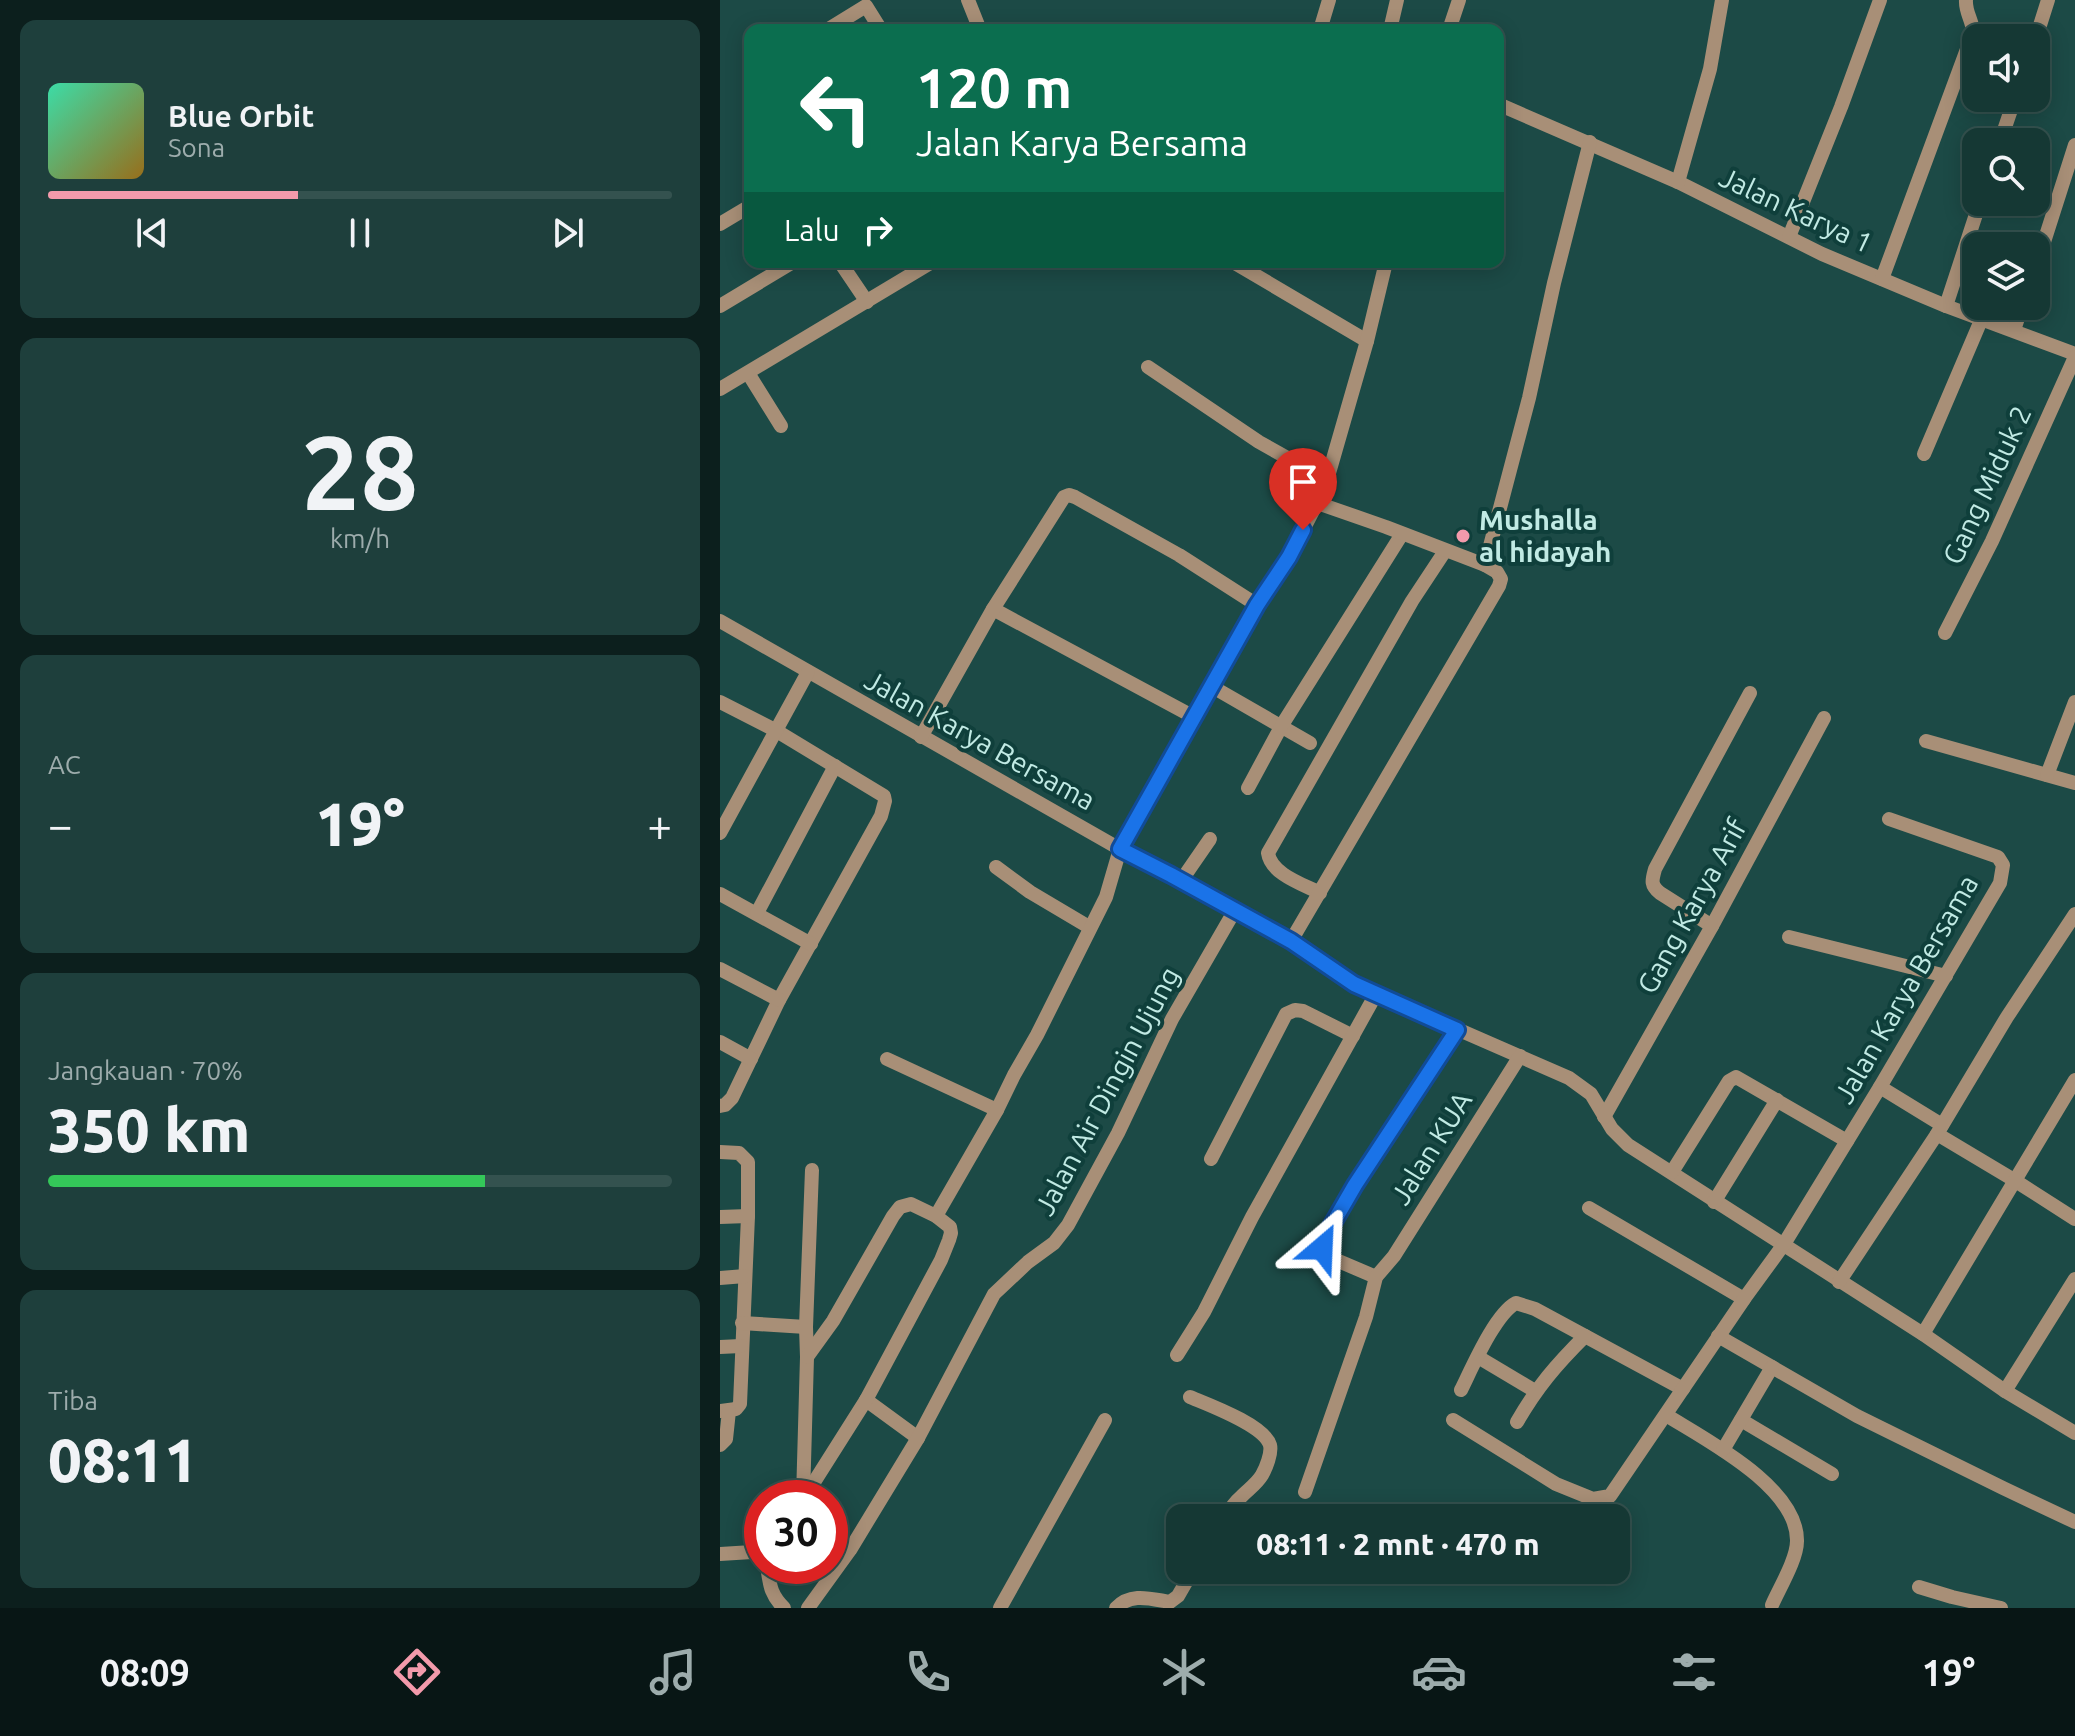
<!DOCTYPE html>
<html lang="id">
<head>
<meta charset="utf-8">
<style>
  :root { --surface:#153834; --page:#1e3f3c; --text:#f1f3f6; --muted:#9dacac; --line:#34524f; --accent:#f39aab }
  body { margin:0; font-family:Ubuntu,sans-serif; background:var(--page); color:var(--text); height:100vh; display:flex; flex-direction:column; font-size:30px; white-space:nowrap }
  * { box-sizing:border-box; margin:0 }
  p { font-size:26px; color:var(--muted) }
  .icon { flex:none; width:44px; height:44px; fill:none; stroke:currentColor; stroke-width:2; stroke-linecap:round; stroke-linejoin:round }
  .map { position:relative; flex:1; overflow:hidden }
  .sheet { display:flex; flex-direction:column; gap:20px; padding:20px; background:#0c1f1d; width:720px }
  .sheet>* { flex:none }
  .guide { position:absolute; left:24px; top:24px; width:760px; height:244px; border-radius:16px; box-shadow:0 4px 20px #0003,0 0 0 2px var(--line); background:#0b6e4f; color:#fff; overflow:hidden }
  .tools { position:absolute; left:1242px; top:24px; display:grid; gap:16px }
  .tools a { display:grid; place-items:center; width:88px; height:88px; border-radius:16px; background:var(--surface); box-shadow:0 4px 20px #0003,0 0 0 2px var(--line); font-size:40px }
  .speed { position:absolute; left:24px; top:1480px; display:flex; gap:16px; font-size:40px; font-weight:700; text-align:center }
  .speed>* { display:grid; place-content:center; width:104px; height:104px; border-radius:50%; background:var(--surface); box-shadow:0 4px 20px #0003,0 0 0 2px var(--line); line-height:1 }
  .speed .limit { border:12px solid #d22; background:#fff; color:#111 }
  .pin { position:absolute; display:grid; place-items:center; width:68px; height:68px; color:#fff; margin:-82px -34px; border-radius:50% 50% 50% 0; rotate:-45deg; box-shadow:0 0 8px #0007 }
  .pin .icon { rotate:45deg }
  .me { position:absolute; width:88px; margin:-44px; rotate:26deg; stroke-linejoin:round; filter:drop-shadow(0 0 6px #0008) }
  .turn { display:flex; align-items:center; gap:28px; height:168px; padding:0 40px; font-size:36px }
  .turn .icon { width:104px; height:104px; stroke-width:2.5 }
  .turn b { display:block; font-size:56px; line-height:68px }
  .then { display:flex; align-items:center; height:76px; padding:0 40px; background:#0003; gap:16px; font-size:30px }
  .big { font-size:60px; font-weight:800; line-height:1.1 }
  .sheet .widget { flex:1; display:flex; flex-direction:column; justify-content:center; gap:12px; min-width:0; padding:0 28px; border-radius:16px; background:var(--page) }
  .sheet .dial { align-items:center; gap:0 }
  .dial b { font-size:104px; line-height:1 }
  .song { display:flex; align-items:center; gap:24px }
  .cover { width:96px; height:96px; border-radius:12px; background:linear-gradient(135deg,hsl(160 70% 55%),hsl(40 70% 35%)) }
  .played { height:8px; border-radius:4px; background:linear-gradient(90deg,var(--accent) 40%,var(--line) 40%) }
  .keys { display:flex; justify-content:space-around; direction:ltr }
  .heat { display:flex; justify-content:space-between; align-items:center; font-size:44px; direction:ltr }
  .charge { height:12px; border-radius:6px; background:linear-gradient(90deg,#34c759 70%,var(--line) 0) }
  .trip { position:absolute; left:446px; top:1504px; width:464px; height:80px; border-radius:16px; background:var(--surface); box-shadow:0 4px 20px #0003,0 0 0 2px var(--line); font-weight:800; line-height:80px; text-align:center }
  .dock { display:flex; height:128px; justify-content:space-around; align-items:center; background:#081615; color:var(--muted) }
  .dock .icon { width:56px; height:56px }
  .dock .current { color:var(--accent) }
  .dock b { font-size:36px; color:var(--text) }
  main { display:flex; flex:1; min-height:0 }
  .map>svg:first-child { display:block }
  .lines { fill:none; stroke-linecap:round; stroke-linejoin:round }
  .minor { stroke:#a88f77; stroke-width:14 }
  .route-casing { stroke:#114b97; stroke-width:20 }
  .route { stroke:#1a73e8; stroke-width:14 }
  .poi-dot { fill:#f39aab; stroke:#0f3f3b; stroke-width:3 }
  .labels { text-anchor:middle; stroke-width:8; stroke-linejoin:round; paint-order:stroke }
  .street-label { font-size:28px; fill:#c1eae4; stroke:#0f3f3b }
  .poi-label { font-size:28px; font-weight:bold; fill:#c1eae4; stroke:#0f3f3b; text-anchor:start }
</style>
</head>
<body>
<main>
<section class="sheet">
<div class="widget">
<div class="song"><i class="cover"></i><div><b>Blue Orbit</b><p>Sona</p></div></div>
<div class="played"></div>
<div class="keys"><svg class="icon" aria-label="previous" viewBox="0 0 24 24"><path d="M18 5L8 12l10 7zM5 5v14"/></svg><svg class="icon" aria-label="pause" viewBox="0 0 24 24"><path d="M8 5v14M16 5v14"/></svg><svg class="icon" aria-label="next" viewBox="0 0 24 24"><path d="M6 5l10 7-10 7zM19 5v14"/></svg></div>
</div>
<div class="widget dial"><b>28</b><p>km/h</p></div>
<div class="widget"><p>AC</p>
<div class="heat"><a>−</a><b class="big">19°</b><a>+</a></div>
</div>
<div class="widget"><p>Jangkauan · 70%</p><b class="big">350 km</b><div class="charge"></div></div>
<div class="widget"><p>Tiba</p><b class="big">08:11</b></div>
</section>
<div class="map">
<svg width="1355" height="1608" viewBox="0 0 1355 1608">
  <rect width="100%" height="100%" fill="#1c4a46"/>
  <g class="lines">
    <g class="minor">
      <polyline points="248,0 260,30"/>
      <polyline points="107,30 146,6 161,30"/>
      <polyline points="600,30 609,0"/>
      <polyline points="670,30 677,0"/>
      <polyline points="729,30 739,0"/>
      <polyline points="1316,38 1328,0"/>
      <polyline points="778,104 958,182 1102,254 1226,306 1355,354"/>
      <polyline points="1280,142 1295,98"/>
      <polyline points="958,182 990,69 1002,0"/>
      <polyline points="0,224 30,206"/>
      <polyline points="1069,237 1121,107 1160,0"/>
      <polyline points="120,262 147,302"/>
      <polyline points="513,262 647,341"/>
      <polyline points="1316,267 1355,145"/>
      <path d="M1162,279L1253,33C1253,20 1245,13 1246,0"/>
      <polyline points="0,306 73,262"/>
      <polyline points="1226,306 1260,202"/>
      <polyline points="1294,330 1302,306"/>
      <polyline points="428,367 539,442 607,480"/>
      <polyline points="28,373 61,426"/>
      <polyline points="0,389 212,262"/>
      <polyline points="1204,454 1262,318"/>
      <polyline points="765,565 809,398 834,283 870,142"/>
      <polyline points="273,609 474,717"/>
      <polyline points="0,621 400,849 451,875 571,941 634,984 849,1078 871,1094 892,1129 908,1145 1203,1334 1285,1391 1355,1433"/>
      <polyline points="1225,633 1272,541 1355,357"/>
      <polyline points="491,686 590,743"/>
      <polyline points="0,702 55,730 164,796 165,801 161,816 59,1000 12,1098 5,1105 0,1106"/>
      <polyline points="201,737 273,609 344,497 349,495 355,497 459,555 537,605"/>
      <polyline points="1206,741 1355,783"/>
      <polyline points="1327,775 1355,702"/>
      <polyline points="528,788 562,725 682,534"/>
      <polyline points="0,833 88,672"/>
      <polyline points="276,867 310,892 369,927"/>
      <polyline points="461,881 490,839"/>
      <path d="M600,893C582,884 551,874 548,853L692,601L725,551"/>
      <polyline points="0,894 91,944"/>
      <polyline points="37,913 115,766"/>
      <path d="M992,926L940,893C930,885 932,880 935,869L1030,693"/>
      <polyline points="1069,937 1226,976"/>
      <polyline points="571,941 779,586 781,579 777,572 765,565 666,527 597,503"/>
      <polyline points="0,969 59,1000"/>
      <polyline points="0,1042 31,1059"/>
      <polyline points="167,1059 277,1110"/>
      <polyline points="1160,1087 1222,1125"/>
      <polyline points="884,1117 992,926 1104,718"/>
      <polyline points="1217,1134 1294,1180 1355,1219"/>
      <polyline points="0,1152 19,1153 28,1162 28,1216 20,1404 16,1409 0,1411"/>
      <polyline points="491,1159 566,1014 575,1010 583,1011 633,1036"/>
      <polyline points="952,1172 1009,1081 1016,1077 1127,1141"/>
      <polyline points="994,1202 1057,1100"/>
      <polyline points="869,1208 1024,1299"/>
      <polyline points="216,1216 277,1110 294,1075 317,1035 386,897 400,849 491,686 537,605 569,557 597,503 607,480 647,341 666,262"/>
      <polyline points="0,1217 28,1216"/>
      <polyline points="656,1277 609,1257 602,1248 602,1242 635,1185 737,1030"/>
      <polyline points="0,1278 25,1276"/>
      <polyline points="1119,1282 1217,1134 1287,1017 1355,914"/>
      <polyline points="22,1323 86,1327"/>
      <polyline points="1203,1334 1355,1080"/>
      <polyline points="998,1336 1137,1416 1283,1488 1355,1522"/>
      <polyline points="0,1347 21,1346"/>
      <polyline points="457,1355 484,1312 532,1217 656,994"/>
      <polyline points="758,1357 815,1391"/>
      <path d="M741,1390C752,1368 775,1314 796,1303L815,1309L963,1389"/>
      <polyline points="1285,1391 1355,1279"/>
      <path d="M470,1397C489,1405 544,1425 550,1445C552,1453 546,1468 542,1475C536,1485 527,1490 520,1498C514,1503 509,1511 505,1518"/>
      <polyline points="146,1400 198,1438"/>
      <path d="M946,1415C986,1440 1078,1487 1077,1541C1077,1559 1060,1587 1052,1605"/>
      <polyline points="733,1420 836,1484 873,1499 890,1496 1024,1299 1064,1244 1160,1087 1280,883 1283,865 1278,857 1169,819"/>
      <polyline points="1021,1420 1112,1474"/>
      <path d="M797,1422C817,1387 836,1365 865,1336"/>
      <polyline points="0,1445 6,1439 9,1411"/>
      <polyline points="1003,1450 1052,1367"/>
      <polyline points="585,1492 646,1317 656,1277 674,1256 800,1056"/>
      <polyline points="83,1498 87,1357 86,1327 92,1170"/>
      <polyline points="84,1498 146,1400 221,1260 229,1240 231,1233 230,1227 216,1216 191,1204 180,1207 173,1216 113,1321 87,1357"/>
      <polyline points="0,1554 32,1552 42,1556"/>
      <path d="M47,1566C50,1585 50,1594 64,1608"/>
      <polyline points="1199,1587 1232,1597 1281,1608"/>
      <polyline points="88,1608 130,1550 198,1438 274,1294 308,1262 334,1243 348,1225 398,1133 452,1019 515,910"/>
      <polyline points="280,1608 385,1420"/>
      <path d="M396,1608C411,1592 431,1599 450,1602L458,1596L473,1570"/>
    </g>
  </g>
  <g class="lines">
    <g class="route-casing">
      <polyline id="route" points="583,530 569,557 537,605 400,849 451,875 571,941 634,984 737,1030 635,1185 602,1242 602,1248"/>
    </g>
    <use href="#route" class="route"/>
  </g>
  <circle class="poi-dot" cx="743" cy="536" r="8"/>
  <g class="labels">
    <g class="street-label">
      <text transform="translate(1076 210) rotate(25)" y="10">Jalan Karya 1</text>
      <text transform="translate(1267 485) rotate(-65)" y="10">Gang Miduk 2</text>
      <text transform="translate(260 740) rotate(29)" y="10">Jalan Karya Bersama</text>
      <text transform="translate(972 906) rotate(-61)" y="10">Gang Karya Arif</text>
      <text transform="translate(1186 989) rotate(-60)" y="10">Jalan Karya Bersama</text>
      <text transform="translate(387 1091) rotate(-62)" y="10">Jalan Air Dingin Ujung</text>
      <text transform="translate(711 1148) rotate(-58)" y="10">Jalan KUA</text>
    </g>
    <g class="poi-label">
      <text x="759" y="530">Mushalla<tspan x="759" dy="32">al hidayah</tspan></text>
    </g>
  </g>
</svg>
<div class="tools">
<a><svg class="icon" aria-label="sound" viewBox="0 0 24 24"><path d="M4 9h4l5-4v14l-5-4H4zM17 9q2 3 0 6"/></svg></a>
<a><svg class="icon" aria-label="search" viewBox="0 0 24 24"><circle cx="10" cy="10" r="6"/><path d="M15 15l6 6"/></svg></a>
<a><svg class="icon" aria-label="layers" viewBox="0 0 24 24"><path d="M12 4l9 5-9 5-9-5zM3 14l9 5 9-5"/></svg></a>
</div>
<div class="speed"><div class="limit">30</div></div>
<div class="pin" style="left:583px;top:530px;background:#d93025"><svg class="icon" aria-label="arrive" viewBox="0 0 24 24"><path d="M6 21V4h12l-3 4 3 4H6"/></svg></div>
<svg class="me" style="left:602px;top:1248px" viewBox="-20 -20 40 40"><path d="M0-17L14 15 0 8-14 15z" fill="#1a73e8" stroke="#fff" stroke-width="4"/></svg>
<div class="trip">08:11 · 2 mnt · 470 m</div>
<div class="guide">
<div class="turn"><svg class="icon" aria-label="left" viewBox="0 0 24 24"><path d="M17 20v-9H6M10 6l-5 5 5 5"/></svg><div><b>120 m</b>Jalan Karya Bersama</div></div>
<div class="then">Lalu<svg class="icon" aria-label="right" viewBox="0 0 24 24"><path d="M7 20v-9h11M14 6l5 5-5 5"/></svg></div>
</div>
</div>
</main>
<nav class="dock">
<b>08:09</b>
<svg class="icon current" aria-label="directions" viewBox="0 0 24 24"><path d="M12 3l9 9-9 9-9-9zM9 14v-3h6M13 9l2 2-2 2"/></svg>
<svg class="icon" aria-label="music" viewBox="0 0 24 24"><path d="M9 18V5l10-2v13"/><circle cx="6" cy="18" r="3"/><circle cx="16" cy="16" r="3"/></svg>
<svg class="icon" aria-label="phone" viewBox="0 0 24 24"><path d="M5 4h4l2 5-3 2q2 4 5 5l2-3 5 2v4C11 20 4 13 5 4z"/></svg>
<svg class="icon" aria-label="climate" viewBox="0 0 24 24"><path d="M12 3v18M4 7l16 10M4 17L20 7"/></svg>
<svg class="icon" aria-label="car" viewBox="0 0 24 24"><path d="M5 17H2v-5l4-1 3-4h7l3 4 3 1v5h-3M9 17h6M6 11h13"/><circle cx="7" cy="17" r="2"/><circle cx="17" cy="17" r="2"/></svg>
<svg class="icon" aria-label="filters" viewBox="0 0 24 24"><path d="M4 7h16M4 17h16"/><circle cx="9" cy="7" r="2"/><circle cx="15" cy="17" r="2"/></svg>
<b>19°</b>
</nav>
</body>
</html>
